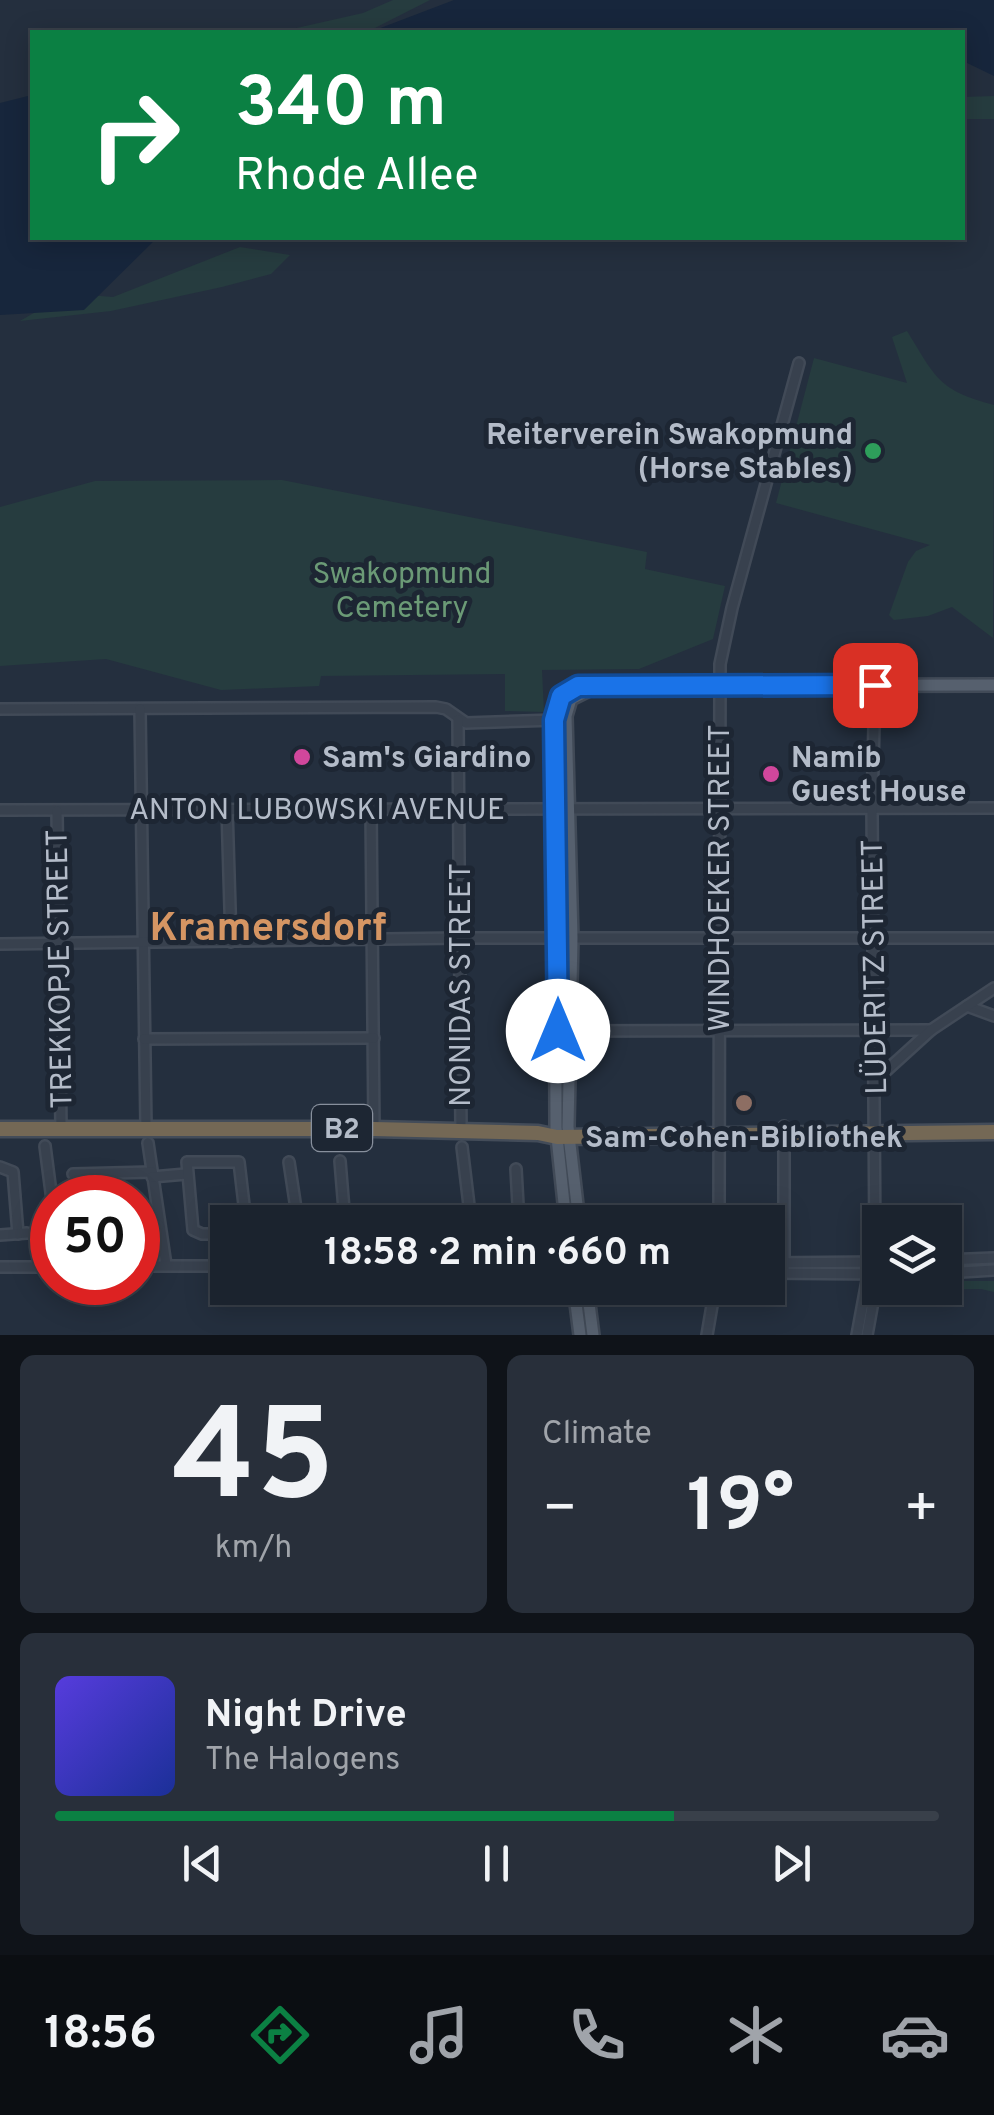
<!DOCTYPE html>
<html lang="en">
<head>
<meta charset="utf-8">
<style>
  :root { --surface:#1b232e; --page:#282f3a; --text:#f1f3f6; --muted:#a0a4aa; --line:#39404a; --accent:#0b8043 }
  body { margin:0; font-family:Overpass,sans-serif; background:var(--page); color:var(--text); height:100vh; display:flex; flex-direction:column; font-size:38px; white-space:nowrap }
  * { box-sizing:border-box; margin:0 }
  p { font-size:32px; color:var(--muted) }
  .icon { flex:none; width:55px; height:55px; fill:none; stroke:currentColor; stroke-width:2; stroke-linecap:round; stroke-linejoin:round }
  .map { position:relative; height:1335px; overflow:hidden }
  .drawer { display:flex; flex-direction:column; gap:20px; padding:20px; background:#0f1319; flex:1 }
  .drawer>* { flex:none }
  .banner { position:absolute; left:30px; top:30px; width:935px; height:210px; border-radius:0px; box-shadow:0 5px 25px #0003,0 0 0 2px var(--line); background:#0b8043; color:#fff; overflow:hidden }
  .fabs { position:absolute; left:862px; top:1205px; display:grid; gap:20px }
  .fabs a { display:grid; place-items:center; width:100px; height:100px; border-radius:0px; background:var(--surface); box-shadow:0 5px 25px #0003,0 0 0 2px var(--line); font-size:50px }
  .speed { position:absolute; left:30px; top:1175px; display:flex; gap:20px; font-size:50px; font-weight:700; text-align:center }
  .speed>* { display:grid; place-content:center; width:130px; height:130px; border-radius:50%; background:var(--surface); box-shadow:0 5px 25px #0003,0 0 0 2px var(--line); line-height:1 }
  .speed .limit { border:15px solid #d22; background:#fff; color:#111 }
  .pin { position:absolute; display:grid; place-items:center; width:85px; height:85px; color:#fff; margin:-42px; border-radius:20px; box-shadow:0 5px 15px #0006 }
  .me { position:absolute; width:110px; margin:-55px; rotate:0deg; stroke-linejoin:round; filter:drop-shadow(0 0 8px #0008) }
  .turn { display:flex; align-items:center; gap:35px; height:210px; padding:0 40px; font-size:45px }
  .turn .icon { width:130px; height:130px; stroke-width:2.5 }
  .turn b { display:block; font-size:70px; line-height:85px }
  .big { font-size:75px; font-weight:700; line-height:1.1 }
  .drawer .tile { flex:1; display:flex; flex-direction:column; justify-content:center; gap:15px; min-width:0; padding:0 35px; border-radius:15px; background:var(--page) }
  .drawer .dial { align-items:center; gap:0 }
  .dial b { font-size:130px; line-height:1 }
  .song { display:flex; align-items:center; gap:30px }
  .cover { width:120px; height:120px; border-radius:15px; background:linear-gradient(135deg,hsl(250 70% 55%),hsl(230 70% 35%)) }
  .played { height:10px; border-radius:5px; background:linear-gradient(90deg,var(--accent) 70%,var(--line) 70%) }
  .keys { display:flex; justify-content:space-around; direction:ltr }
  .heat { display:flex; justify-content:space-between; align-items:center; font-size:55px; direction:ltr }
  .drawer .tiles { flex:1; display:grid; gap:20px; grid-template-columns:1fr 1fr }
  .tile:last-child { grid-column:span 2 }
  .trip { position:absolute; left:210px; top:1205px; width:575px; height:100px; border-radius:0px; background:var(--surface); box-shadow:0 5px 25px #0003,0 0 0 2px var(--line); font-weight:700; line-height:100px; text-align:center }
  .menu { display:flex; height:160px; justify-content:space-around; align-items:center; background:#0b0e12; color:var(--muted) }
  .menu .icon { width:70px; height:70px }
  .menu .selected { color:var(--accent) }
  .menu b { font-size:45px; color:var(--text) }
  .map>svg:first-child { display:block }
  .green { fill:#263c3f }
  .water { fill:#17263c }
  .lines { fill:none; stroke-linecap:round; stroke-linejoin:round }
  .minor-casing { stroke:#414a57; stroke-width:14 }
  .major-casing { stroke:#414a57; stroke-width:16 }
  .highway-casing { stroke:#434c59; stroke-width:19 }
  .minor { stroke:#38414e; stroke-width:9 }
  .major { stroke:#56606e; stroke-width:11 }
  .highway { stroke:#746855; stroke-width:14 }
  .route-casing { stroke:#114b97; stroke-width:25 }
  .route { stroke:#1a73e8; stroke-width:18 }
  .leisure-dot { fill:#2e9e5b; stroke:#1d2633; stroke-width:4 }
  .hotel-dot { fill:#d1479c; stroke:#1d2633; stroke-width:4 }
  .education-dot { fill:#8d6e63; stroke:#1d2633; stroke-width:4 }
  .labels { text-anchor:middle; stroke-width:10; stroke-linejoin:round; paint-order:stroke }
  .shield { fill:#1d2633; stroke:#878f9c; stroke-width:2.5 }
  .shield-label { font-size:28px; font-weight:bold; fill:#b4bcc9 }
  .poi-label { font-size:30px; font-weight:bold; fill:#b4bcc9; stroke:#1d2633; text-anchor:start }
  .park-label { font-size:30px; fill:#6b9a76; stroke:#1d2633 }
  .street-label { font-size:30px; fill:#b4bcc9; stroke:#1d2633 }
  .district-label { font-size:40px; font-weight:bold; fill:#d59563; stroke:#1d2633 }
</style>
</head>
<body>
<div class="map">
<svg width="994" height="1335" viewBox="0 0 994 1335">
  <rect width="100%" height="100%" fill="#242f3e"/>
  <g class="green">
    <polygon points="393,0 430,0 367,32 279,32 363,13"/>
    <polygon points="994,96 994,119 963,119 963,97"/>
    <polygon points="240,247 290,255 271,274 222,287 111,311 20,321 49,304 75,294 113,297"/>
    <path d="M907,331C936,378 938,390 994,405L993,638L952,607L928,616L894,620L889,615L908,562L916,551L930,545L776,503L814,358L907,383L892,337Z"/>
    <polygon points="282,480 647,552 645,569 725,586 713,639 639,669 542,670 544,712 505,711 505,674 321,676 319,686 221,690 106,659 0,666 0,507 95,481"/>
    <polygon points="945,1281 994,1281 994,1292 981,1289 884,1290 945,1288"/>
  </g>
  <g class="water">
    <polygon points="454,0 994,0 994,76 963,61 962,32 370,32"/>
    <polygon points="32,95 32,238 157,238 84,310 0,315 0,103"/>
  </g>
  <g class="lines">
    <g class="minor-casing">
      <g id="minor">
        <polyline points="0,709 436,707 446,709 466,723 555,720"/>
        <polyline points="140,709 146,1127"/>
        <polyline points="458,720 461,1131"/>
        <polyline points="227,808 231,942"/>
        <polyline points="371,808 374,1129"/>
        <polyline points="0,810 994,808"/>
        <polyline points="57,811 61,1128"/>
        <polyline points="0,944 460,938 994,938"/>
        <polyline points="967,1006 994,1016"/>
        <polyline points="564,1031 931,1030"/>
        <polyline points="144,1039 374,1038"/>
        <polyline points="876,1080 931,1030 994,988"/>
        <polyline points="784,1126 784,1273"/>
        <polyline points="148,1143 166,1265"/>
        <polyline points="45,1146 52,1200"/>
        <polyline points="462,1147 471,1222"/>
        <polyline points="340,1161 345,1222"/>
        <polyline points="289,1162 298,1222"/>
        <polyline points="0,1167 13,1172 18,1234"/>
        <polyline points="516,1169 518,1205 528,1222"/>
        <polyline points="73,1174 152,1172"/>
        <polyline points="152,1177 186,1174"/>
        <polyline points="719,1222 720,664 732,608 799,363"/>
        <polyline points="138,1226 159,1225"/>
        <polyline points="228,1234 202,1234 193,1230 187,1162 239,1162 246,1222"/>
        <polyline points="0,1235 27,1233"/>
        <polyline points="945,1260 994,1258"/>
        <polyline points="768,1263 880,1262"/>
        <polyline points="138,1266 228,1266"/>
        <polyline points="0,1267 52,1267"/>
        <polyline points="768,1273 880,1274"/>
        <polyline points="945,1273 994,1270"/>
        <polyline points="707,1335 715,1288"/>
        <polyline points="857,1335 869,1270"/>
        <polyline points="867,1335 878,1274 875,1248 872,807 875,685"/>
      </g>
    </g>
    <g class="major-casing">
      <g id="major">
        <polyline points="566,1222 556,1128 555,720 561,696 578,686 994,685"/>
        <polyline points="579,1222 568,1127 572,938 566,716 571,699 591,689"/>
        <polyline points="574,1288 580,1335"/>
        <polyline points="587,1288 593,1335"/>
      </g>
    </g>
    <g class="highway-casing">
      <polyline id="highway" points="0,1129 374,1129 538,1133 557,1137 994,1132"/>
    </g>
    <use href="#minor" class="minor"/>
    <use href="#major" class="major"/>
    <use href="#highway" class="highway"/>
  </g>
  <g class="lines">
    <g class="route-casing">
      <polyline id="route" points="558,1031 554,720 561,696 578,686 875,685"/>
    </g>
    <use href="#route" class="route"/>
  </g>
  <circle class="leisure-dot" cx="873" cy="451" r="10"/>
  <g class="hotel-dot">
    <circle cx="302" cy="757" r="10"/>
    <circle cx="771" cy="774" r="10"/>
  </g>
  <circle class="education-dot" cx="744" cy="1103" r="10"/>
  <g class="labels">
    <rect class="shield" x="312" y="1105" width="60" height="46" rx="8"/>
    <g class="shield-label">
      <text x="342" y="1138">B2</text>
    </g>
    <g class="poi-label">
      <text x="853" y="444" text-anchor="end">Reiterverein Swakopmund<tspan x="853" dy="34">(Horse Stables)</tspan></text>
      <text x="322" y="767">Sam's Giardino</text>
      <text x="791" y="767">Namib<tspan x="791" dy="34">Guest House</tspan></text>
      <text x="744" y="1147" text-anchor="middle">Sam-Cohen-Bibliothek</text>
    </g>
    <g class="park-label">
      <text x="402" y="583">Swakopmund<tspan x="402" dy="34">Cemetery</tspan></text>
    </g>
    <g class="street-label">
      <text x="317" y="819">ANTON LUBOWSKI AVENUE</text>
      <text transform="translate(719 878) rotate(-90)" y="10">WINDHOEKER STREET</text>
      <text transform="translate(874 967) rotate(-91)" y="10">LÜDERITZ STREET</text>
      <text transform="translate(59 969) rotate(-91)" y="10">TREKKOPJE STREET</text>
      <text transform="translate(460 985) rotate(-90)" y="10">NONIDAS STREET</text>
    </g>
    <g class="district-label">
      <text x="268" y="940">Kramersdorf</text>
    </g>
  </g>
</svg>
<div class="fabs">
<a><svg class="icon" aria-label="layers" viewBox="0 0 24 24"><path d="M12 4l9 5-9 5-9-5zM3 14l9 5 9-5"/></svg></a>
</div>
<div class="speed"><div class="limit">50</div></div>
<div class="pin" style="left:875px;top:685px;background:#d93025"><svg class="icon" aria-label="arrive" viewBox="0 0 24 24"><path d="M6 21V4h12l-3 4 3 4H6"/></svg></div>
<svg class="me" style="left:558px;top:1031px" viewBox="-20 -20 40 40"><circle r="19" fill="#fff"/><path d="M0-13L10 11 0 6-10 11z" fill="#1a73e8"/></svg>
<div class="trip">18:58 · 2 min · 660 m</div>
<div class="banner">
<div class="turn"><svg class="icon" aria-label="right" viewBox="0 0 24 24"><path d="M7 20v-9h11M14 6l5 5-5 5"/></svg><div><b>340 m</b>Rhode Allee</div></div>
</div>
</div>
<section class="drawer">
<div class="tiles">
<div class="tile dial"><b>45</b><p>km/h</p></div>
<div class="tile"><p>Climate</p>
<div class="heat"><a>−</a><b class="big">19°</b><a>+</a></div>
</div>
<div class="tile">
<div class="song"><i class="cover"></i><div><b>Night Drive</b><p>The Halogens</p></div></div>
<div class="played"></div>
<div class="keys"><svg class="icon" aria-label="previous" viewBox="0 0 24 24"><path d="M18 5L8 12l10 7zM5 5v14"/></svg><svg class="icon" aria-label="pause" viewBox="0 0 24 24"><path d="M8 5v14M16 5v14"/></svg><svg class="icon" aria-label="next" viewBox="0 0 24 24"><path d="M6 5l10 7-10 7zM19 5v14"/></svg></div>
</div>
</div>
</section>
<nav class="menu">
<b>18:56</b>
<svg class="icon selected" aria-label="directions" viewBox="0 0 24 24"><path d="M12 3l9 9-9 9-9-9zM9 14v-3h6M13 9l2 2-2 2"/></svg>
<svg class="icon" aria-label="music" viewBox="0 0 24 24"><path d="M9 18V5l10-2v13"/><circle cx="6" cy="18" r="3"/><circle cx="16" cy="16" r="3"/></svg>
<svg class="icon" aria-label="phone" viewBox="0 0 24 24"><path d="M5 4h4l2 5-3 2q2 4 5 5l2-3 5 2v4C11 20 4 13 5 4z"/></svg>
<svg class="icon" aria-label="climate" viewBox="0 0 24 24"><path d="M12 3v18M4 7l16 10M4 17L20 7"/></svg>
<svg class="icon" aria-label="car" viewBox="0 0 24 24"><path d="M5 17H2v-5l4-1 3-4h7l3 4 3 1v5h-3M9 17h6M6 11h13"/><circle cx="7" cy="17" r="2"/><circle cx="17" cy="17" r="2"/></svg>
</nav>
</body>
</html>
